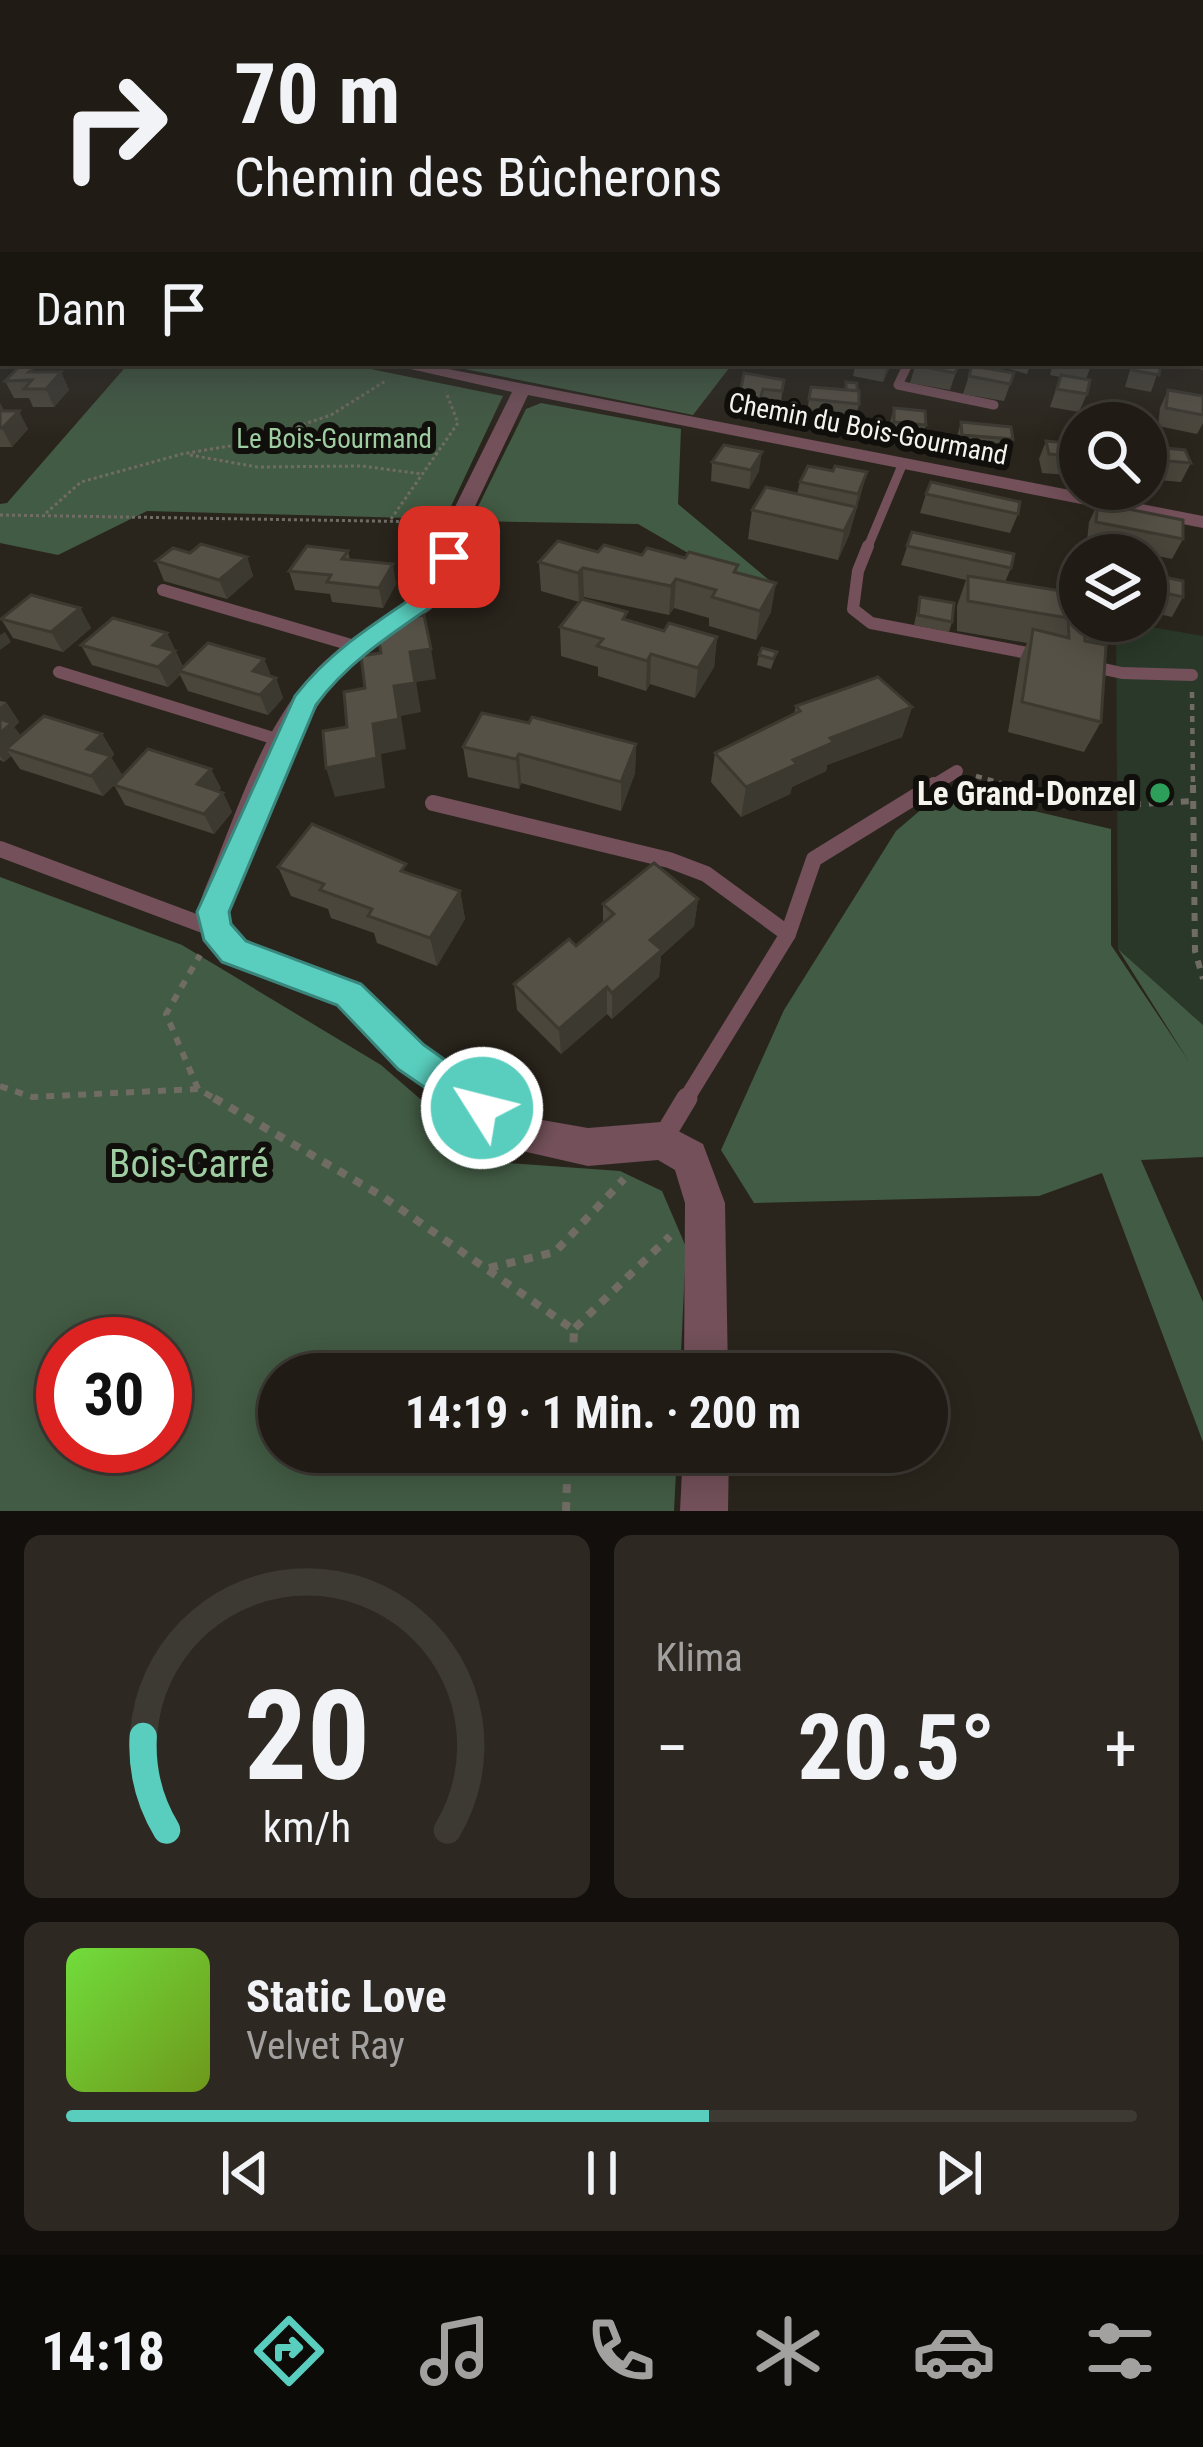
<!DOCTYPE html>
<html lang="de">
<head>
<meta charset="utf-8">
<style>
  :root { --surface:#201c15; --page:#2d2922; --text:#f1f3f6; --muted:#a2a1a0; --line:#3d3a34; --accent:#59cebe }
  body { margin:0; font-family:"Roboto Condensed",sans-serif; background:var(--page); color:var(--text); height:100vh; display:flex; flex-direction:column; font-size:45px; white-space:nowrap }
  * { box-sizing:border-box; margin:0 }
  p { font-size:39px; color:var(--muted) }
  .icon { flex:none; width:66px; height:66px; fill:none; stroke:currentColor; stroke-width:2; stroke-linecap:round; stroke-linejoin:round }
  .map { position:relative; height:1511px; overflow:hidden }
  .drawer { display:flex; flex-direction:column; gap:24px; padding:24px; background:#120f0c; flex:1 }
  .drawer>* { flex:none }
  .banner { position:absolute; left:0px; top:0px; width:1203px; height:366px; box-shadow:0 6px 30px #0003,0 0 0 3px var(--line); background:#201c15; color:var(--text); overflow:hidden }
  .tools { position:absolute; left:1059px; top:402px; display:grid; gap:24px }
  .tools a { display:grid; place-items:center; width:108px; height:108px; border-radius:50%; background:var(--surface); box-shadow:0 6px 30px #0003,0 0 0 3px var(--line); font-size:60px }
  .speed { position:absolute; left:36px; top:1317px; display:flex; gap:24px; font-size:60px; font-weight:700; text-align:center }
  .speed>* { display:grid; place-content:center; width:156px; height:156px; border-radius:50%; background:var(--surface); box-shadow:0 6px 30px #0003,0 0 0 3px var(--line); line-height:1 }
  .speed .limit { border:18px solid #d22; background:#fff; color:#111 }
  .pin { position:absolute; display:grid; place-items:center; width:102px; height:102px; color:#fff; margin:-51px; border-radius:24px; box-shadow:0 6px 18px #0006 }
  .me { position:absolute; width:132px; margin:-66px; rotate:306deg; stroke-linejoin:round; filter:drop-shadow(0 0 9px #0008) }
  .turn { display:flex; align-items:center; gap:42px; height:252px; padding:0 36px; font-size:54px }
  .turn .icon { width:156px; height:156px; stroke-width:2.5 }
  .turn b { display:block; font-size:84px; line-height:102px }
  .then { display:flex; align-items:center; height:114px; padding:0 36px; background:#0003; gap:24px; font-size:45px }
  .big { font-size:90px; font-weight:700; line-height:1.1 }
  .drawer .tile { flex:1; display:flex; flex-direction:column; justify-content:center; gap:18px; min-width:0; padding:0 42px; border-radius:18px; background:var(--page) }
  .drawer .dial { align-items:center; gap:0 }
  .dial svg { height:312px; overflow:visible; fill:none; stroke:var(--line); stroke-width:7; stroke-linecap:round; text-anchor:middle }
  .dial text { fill:var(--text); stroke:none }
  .song { display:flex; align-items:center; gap:36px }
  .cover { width:144px; height:144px; border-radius:18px; background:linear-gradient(135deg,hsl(100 70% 55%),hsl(80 70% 35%)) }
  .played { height:12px; border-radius:6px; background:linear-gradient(90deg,var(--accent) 60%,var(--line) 60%) }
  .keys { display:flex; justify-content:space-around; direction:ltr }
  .heat { display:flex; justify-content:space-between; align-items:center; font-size:66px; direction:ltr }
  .drawer .tiles { flex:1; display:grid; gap:24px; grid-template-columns:1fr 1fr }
  .tile:last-child { grid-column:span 2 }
  .trip { position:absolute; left:258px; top:1353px; width:690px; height:120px; border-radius:60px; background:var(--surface); box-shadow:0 6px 30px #0003,0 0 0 3px var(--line); font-weight:700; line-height:120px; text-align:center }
  .tabs { display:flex; height:192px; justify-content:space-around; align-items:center; background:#0d0b08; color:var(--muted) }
  .tabs .icon { width:84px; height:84px }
  .tabs .current { color:var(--accent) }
  .tabs b { font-size:54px; color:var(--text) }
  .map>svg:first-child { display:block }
  .green { fill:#293829 }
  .forest { fill:#425b44; fill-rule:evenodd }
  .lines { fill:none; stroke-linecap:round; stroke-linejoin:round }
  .path-far3 { stroke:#706c64; stroke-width:3; stroke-dasharray:3 3; stroke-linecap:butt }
  .path-far2 { stroke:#706c64; stroke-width:4.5; stroke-dasharray:6 6; stroke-linecap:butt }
  .path-far1 { stroke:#706c64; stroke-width:6; stroke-dasharray:8 8; stroke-linecap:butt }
  .path { stroke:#706c64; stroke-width:8; stroke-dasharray:9 9; stroke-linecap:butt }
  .lane-far4 { stroke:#73505a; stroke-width:8 }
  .lane-far3 { stroke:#73505a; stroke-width:9 }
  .lane-far2 { stroke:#73505a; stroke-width:12 }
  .lane-far1 { stroke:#73505a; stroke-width:16 }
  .lane { stroke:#73505a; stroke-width:21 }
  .street { fill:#73505a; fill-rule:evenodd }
  .wall { fill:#4a463c }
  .shaded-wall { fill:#3c3931 }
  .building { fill:#565146; stroke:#3c3931; stroke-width:3 }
  .route { fill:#59cebe; stroke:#3a867c; stroke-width:3 }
  .leisure-dot { fill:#2e9e5b; stroke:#110f0b; stroke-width:4.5 }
  .labels { text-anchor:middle; stroke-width:12; stroke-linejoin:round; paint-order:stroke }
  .far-street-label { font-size:27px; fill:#f6f3ed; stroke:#110f0b }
  .far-park-label { font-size:27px; fill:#9fcda2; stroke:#110f0b }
  .poi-label { font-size:33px; font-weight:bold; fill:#f6f3ed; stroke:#110f0b; text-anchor:end }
  .near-park-label { font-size:39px; fill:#9fcda2; stroke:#110f0b }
</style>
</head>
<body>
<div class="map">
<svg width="1203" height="1511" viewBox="0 0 1203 1511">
  <rect width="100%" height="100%" fill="#2a251c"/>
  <polygon class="green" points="1116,621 1203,636 1203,1025 1118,949"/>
  <g class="forest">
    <polygon points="129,363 341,363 503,396 445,519 147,511 58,555 0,543 0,504 7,503"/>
    <polygon points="435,363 733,363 693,415"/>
    <polygon points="541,403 681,429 678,504 769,580 750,589 638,524 471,521 526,409"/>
    <polygon points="944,790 1111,829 1111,945 1188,1060 1118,949 1203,1025 1203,1157 1141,1160 1203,1302 1203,1442 1102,1173 1039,1196 754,1203 721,1150 784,1010 896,831"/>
    <path d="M0,877L182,945L381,1065L493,1162L620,1171L662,1191L686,1247L680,1374H279V1452H677L674,1511H0ZM63,1344H165V1446H63Z"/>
  </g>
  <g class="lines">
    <g class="path-far3">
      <polyline points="190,455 257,467 362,466 422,474"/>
      <polyline points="46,513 81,482 182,454 248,443 331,415 387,380"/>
      <polyline points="0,515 434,522"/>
      <polyline points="391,519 458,423 446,392"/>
    </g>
    <g class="path-far2">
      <polyline points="1192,692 1193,788"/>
      <polyline points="976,776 1019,788"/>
    </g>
    <g class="path-far1">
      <polyline points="1008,785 1086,807 1193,801"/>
      <polyline points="1193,785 1195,951 1203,979"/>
      <polyline points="0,1086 32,1097 198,1089 219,1101"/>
      <polyline points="198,1089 166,1014 200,955"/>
    </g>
    <g class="path">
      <polyline points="214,1098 382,1196 574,1330 572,1374"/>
      <polyline points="489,1268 555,1252 624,1179"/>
      <polyline points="575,1328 670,1236"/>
      <polyline points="566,1511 568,1452"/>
    </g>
    <polyline class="lane-far4" points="907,367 909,363"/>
    <g class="lane-far3">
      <polyline points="908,364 898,385 994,405"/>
      <polyline points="867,549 903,463"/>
    </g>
    <g class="lane-far2">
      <polyline points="868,546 858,571 853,609 871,623 1038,655"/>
      <polyline points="163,590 358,647"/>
      <polyline points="1090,666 1122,673 1192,675"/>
      <polyline points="59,672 286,742"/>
      <polyline points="929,788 957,771"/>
    </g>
    <g class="lane-far1">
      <polyline points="433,803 669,860 706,874 788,934"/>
      <polyline points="0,849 214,929"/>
      <polyline points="685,1101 788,934 814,859 934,785"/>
    </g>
    <polyline class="lane" points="663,1138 687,1098"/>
    <g class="street">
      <rect x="0" y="305" width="3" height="8"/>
      <polygon points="1200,360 1203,370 1184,363 1200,363"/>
      <path d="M384,363H417L1203,516V528L528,395L467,523L455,587C425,622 377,639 343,671C309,705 225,880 230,925L245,942L361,983L423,1045L525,1117L588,1128L661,1122L703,1144L725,1203L728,1374H684L685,1203L675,1170L658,1160L588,1166L505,1147L399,1069L337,1005L223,962L199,930L197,912L204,891C237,815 263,718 326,660C358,630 398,610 433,584L447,523L512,392Z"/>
      <polygon points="683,1452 729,1452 728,1511 680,1511"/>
    </g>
  </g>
  <g class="wall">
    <polygon points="1200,284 1203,284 1203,313 1201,317"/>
    <polygon points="856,363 892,363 883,382 853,376"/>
    <polygon points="916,363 959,363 950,390 910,383"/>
    <polygon points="987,363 1031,363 1027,374"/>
    <polygon points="1053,363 1092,363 1086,379 1087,394 1079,412 1050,407 1060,377 1050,375"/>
    <polygon points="1132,363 1161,363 1151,392 1125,387"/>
    <polygon points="972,366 1014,373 1004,401 963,394"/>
    <polygon points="38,372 61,372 69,390 54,407 33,407 29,398 14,398 5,381"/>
    <polygon points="784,380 780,409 760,407 758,418 736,416 739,398"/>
    <polygon points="811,387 859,404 855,422 806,417"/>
    <polygon points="1168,390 1203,396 1203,423 1197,434 1158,426 1160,408"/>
    <polygon points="0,403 4,411 28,429 12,447 0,447"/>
    <polygon points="894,408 926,425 921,443 890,440 889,426"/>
    <polygon points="961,422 1013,439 1007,458 956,453 956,440"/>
    <polygon points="1046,441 1080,444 1080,476 1042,473 1039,459"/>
    <polygon points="1146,446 1191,463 1181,482 1146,479"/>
    <polygon points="712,462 759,471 749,489 711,481"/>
    <polygon points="833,471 867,472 849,535 838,560 748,539 752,510 797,494 800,482"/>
    <polygon points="926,494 1018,514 1010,533 920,513"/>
    <polygon points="1098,503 1183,539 1172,559 1087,541 1089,522"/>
    <polygon points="912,532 1011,568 1005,582 1065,592 1068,577 1077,557 1080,558 1080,621 1104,621 1104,624 1094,643 1101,722 1084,752 1008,732 1020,659 1027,643 957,631 957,606 966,580 901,565"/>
    <polygon points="348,551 350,560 396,584 383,608 332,602 330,594 295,590 289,571"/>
    <polygon points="598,552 685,558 738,565 737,573 771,612 756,640 709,626 709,618 674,608 669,615 584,597 582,599 627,620 664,631 717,637 714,667 695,698 650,684 646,691 598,676 598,667 561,656 560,627 579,602 541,591 539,562"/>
    <polygon points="190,553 247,557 253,576 227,599 164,581 156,561"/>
    <polygon points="1146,573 1183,597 1172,617 1146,611"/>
    <polygon points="920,597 952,622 949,632 914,625"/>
    <polygon points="80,608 91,628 63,652 13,638 1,619"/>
    <polygon points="167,633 183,667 264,659 271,676 276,678 283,698 268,715 188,691 180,675 168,687 92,665 81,645"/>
    <polygon points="777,652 771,669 757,665 759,655"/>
    <polygon points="0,701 6,702 19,722 14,727 21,736 102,734 114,754 111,757 122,776 221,788 218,791 223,793 232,812 214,834 125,805 114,785 103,796 20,769 11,756 4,762 0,760"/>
    <polygon points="796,706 912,707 902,737 827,765 826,771 792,787 790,794 741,817 711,782 715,753 794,714"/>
    <polygon points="529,723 636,744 635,773 621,811 521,783 519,789 468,777 463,747"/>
    <polygon points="278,867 409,874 460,891 465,919 437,966 377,943 374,933 331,918 328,909 291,896"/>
    <polygon points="698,899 694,926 661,956 659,977 612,1019 607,1014 561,1054 517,1010 514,984 576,946 603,923 603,904"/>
  </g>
  <g class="shaded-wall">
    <polygon points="0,240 3,247 3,263 0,264"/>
    <polygon points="887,363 892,363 883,382 887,364"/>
    <polygon points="61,372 69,390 54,407 46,389"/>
    <polygon points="0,403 9,421 19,411 28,429 12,447 0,424"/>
    <polygon points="762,452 759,471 749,489 751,470"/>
    <polygon points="867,472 849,535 838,560 844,531 855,508 858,494"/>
    <polygon points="247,557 253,576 227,599 219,580"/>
    <polygon points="393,564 396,584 383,608 379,588"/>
    <polygon points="583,568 584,597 579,603 578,573"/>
    <polygon points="676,579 674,608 669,615 671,586"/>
    <polygon points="776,583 771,612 756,640 760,611"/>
    <polygon points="80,608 91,628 63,652 51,632"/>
    <polygon points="5,632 11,642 0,650 0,635"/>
    <polygon points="167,633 184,671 179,671 180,675 168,687 158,667 153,645"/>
    <polygon points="717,637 714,667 695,698 698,668"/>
    <polygon points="431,649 436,679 416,682 421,712 401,716 406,749 381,754 385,788 335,797 326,768 373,724 410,652"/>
    <polygon points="651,654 650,684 646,691 647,661"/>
    <polygon points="264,659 272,678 253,671"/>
    <polygon points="276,678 283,698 268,715 260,695"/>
    <polygon points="6,702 19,722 14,727 25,743 6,749 11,756 4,762 0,756 0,707"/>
    <polygon points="912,707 902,737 827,765 826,771 792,787 790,794 741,817 746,787 830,738"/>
    <polygon points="102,734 114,754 111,757 123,776 103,796 91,776 87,749"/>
    <polygon points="636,744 635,773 621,811 621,782"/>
    <polygon points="519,754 521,783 519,789 516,759"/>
    <polygon points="211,769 221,788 207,804 197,784"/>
    <polygon points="223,793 232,812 214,834 204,814"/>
    <polygon points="460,891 465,919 437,966 430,938"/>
    <polygon points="698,899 694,926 661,956 659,977 612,1019 612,993 650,940"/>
    <polygon points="607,987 607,1014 561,1054 559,1029"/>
  </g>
  <g class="building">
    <rect x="1200" y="284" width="3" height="15"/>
    <polygon points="916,363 959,363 955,373 915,365"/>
    <polygon points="1134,363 1161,363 1159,375 1132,370"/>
    <polygon points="20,366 35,366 29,372 61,372 46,389 24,389 32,380 5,381"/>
    <polygon points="972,366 1014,373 1010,384 969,376"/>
    <polygon points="744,373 784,380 782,391 763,389 760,400 739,398"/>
    <polygon points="1061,375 1090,380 1087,394 1057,389"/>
    <polygon points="846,382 857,383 857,391 846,390"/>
    <polygon points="811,387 859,391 859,404 809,399"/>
    <polygon points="1168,390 1203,396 1203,415 1166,408"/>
    <polygon points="894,408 925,411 926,425 894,422"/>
    <polygon points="0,411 19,411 2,428 0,428"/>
    <polygon points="961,422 1011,427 1013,439 962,435"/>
    <polygon points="1046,441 1080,444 1080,457 1049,454"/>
    <polygon points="724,445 762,452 751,470 712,462"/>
    <polygon points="1146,446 1185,450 1191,463 1146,459"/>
    <polygon points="808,466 833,471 835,466 867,472 858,494 800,482"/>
    <polygon points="931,482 1020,502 1018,514 926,494"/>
    <polygon points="766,487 856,507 844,531 752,510"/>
    <polygon points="1098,503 1183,520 1183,539 1096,522"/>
    <polygon points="912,532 1014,554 1011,568 907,546"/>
    <polygon points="558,541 598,552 604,545 642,555 647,548 685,558 689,552 738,565 734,572 776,583 760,611 712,597 716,590 676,579 671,586 583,568 578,573 539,562"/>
    <polygon points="201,544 247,557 219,580 156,561 173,548 190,553"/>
    <polygon points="307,546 348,551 342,559 393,564 379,588 327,582 331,575 289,571"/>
    <polygon points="1077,557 1080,558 1080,574 1074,573"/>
    <polygon points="1146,573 1183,581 1183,597 1146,589"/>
    <polygon points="968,576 1080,594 1080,621 1083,621 1085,641 1106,645 1101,722 1022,702 1033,629 1069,638 1068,618 968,601"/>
    <polygon points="31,595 80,608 51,632 1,619"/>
    <polygon points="920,597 954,603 952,622 918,615"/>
    <polygon points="582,599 627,612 623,619 664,631 669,623 717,637 698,668 651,654 647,661 597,646 603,639 560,627"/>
    <polygon points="424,615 431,649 410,652 415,683 394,686 399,719 373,724 377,758 326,768 323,731 347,727 344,692 365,688 361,656 381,653 376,623"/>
    <polygon points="113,618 167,633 153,645 175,651 158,667 81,645"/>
    <polygon points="208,643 264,659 253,671 276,678 260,695 179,671"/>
    <polygon points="762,648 777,652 773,659 759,655"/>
    <polygon points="878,677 912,707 830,738 834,742 793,760 797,764 746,787 715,753 800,711 796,706"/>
    <polygon points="482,713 529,723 532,717 636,744 621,782 519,754 516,759 463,747"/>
    <polygon points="44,716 102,734 87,749 111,756 91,776 6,749"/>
    <polygon points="0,719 12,723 0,733"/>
    <polygon points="148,749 211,769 197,784 223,793 204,814 114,785"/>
    <polygon points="312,824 406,864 401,871 460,891 430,938 368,916 372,909 320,890 324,884 278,867"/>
    <polygon points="654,863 698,899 650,940 662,950 612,993 607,987 559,1029 514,984 569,939 576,946 614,914 603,904"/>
  </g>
  <linearGradient id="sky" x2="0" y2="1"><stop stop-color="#17140f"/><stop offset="0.52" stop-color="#44464b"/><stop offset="1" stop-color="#44464b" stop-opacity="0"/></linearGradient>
  <rect width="1203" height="438" fill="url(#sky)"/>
  <path class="route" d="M449,550L460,557L452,592C404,626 351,657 316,705L229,912L231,924L246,941L361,984L424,1045L495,1095L501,1108L495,1122L482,1127L398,1069L337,1005L222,962L204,940L197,912L295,696C332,648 383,618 433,584L439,557Z"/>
  <circle class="leisure-dot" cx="1160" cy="793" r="12"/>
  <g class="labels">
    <g class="far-street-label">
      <text transform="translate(868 429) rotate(11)" y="9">Chemin du Bois-Gourmand</text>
    </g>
    <g class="far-park-label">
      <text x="334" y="448">Le Bois-Gourmand</text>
    </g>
    <g class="poi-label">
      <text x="1136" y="805">Le Grand-Donzel</text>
    </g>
    <g class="near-park-label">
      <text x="189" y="1177">Bois-Carré</text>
    </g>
  </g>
</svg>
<div class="tools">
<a><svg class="icon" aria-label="search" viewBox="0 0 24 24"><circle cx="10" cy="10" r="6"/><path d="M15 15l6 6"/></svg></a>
<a><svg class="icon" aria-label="layers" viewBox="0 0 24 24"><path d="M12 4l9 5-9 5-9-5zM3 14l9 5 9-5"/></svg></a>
</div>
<div class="speed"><div class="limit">30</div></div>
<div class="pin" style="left:449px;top:557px;background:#d93025"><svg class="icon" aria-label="arrive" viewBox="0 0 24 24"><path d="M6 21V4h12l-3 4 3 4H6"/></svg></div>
<svg class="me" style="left:482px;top:1108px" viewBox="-20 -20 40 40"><circle r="17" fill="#59cebe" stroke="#fff" stroke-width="3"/><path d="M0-11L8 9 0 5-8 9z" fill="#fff"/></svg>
<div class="trip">14:19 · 1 Min. · 200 m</div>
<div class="banner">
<div class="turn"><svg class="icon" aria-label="right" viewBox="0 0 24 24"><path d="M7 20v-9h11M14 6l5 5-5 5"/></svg><div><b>70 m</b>Chemin des Bûcherons</div></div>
<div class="then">Dann<svg class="icon" aria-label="arrive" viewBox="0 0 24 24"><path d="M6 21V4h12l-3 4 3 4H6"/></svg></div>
</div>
</div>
<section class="drawer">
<div class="tiles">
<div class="tile dial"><svg viewBox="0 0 100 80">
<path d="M14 69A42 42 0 1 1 86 69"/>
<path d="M14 69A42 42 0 0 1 8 45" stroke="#59cebe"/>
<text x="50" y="56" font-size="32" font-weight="700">20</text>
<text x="50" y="72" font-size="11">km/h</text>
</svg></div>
<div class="tile"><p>Klima</p>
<div class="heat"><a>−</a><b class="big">20.5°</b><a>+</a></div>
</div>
<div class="tile">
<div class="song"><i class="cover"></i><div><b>Static Love</b><p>Velvet Ray</p></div></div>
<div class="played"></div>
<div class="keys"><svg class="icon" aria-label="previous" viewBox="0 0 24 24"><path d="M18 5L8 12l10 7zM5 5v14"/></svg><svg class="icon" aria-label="pause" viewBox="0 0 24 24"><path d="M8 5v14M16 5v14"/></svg><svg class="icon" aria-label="next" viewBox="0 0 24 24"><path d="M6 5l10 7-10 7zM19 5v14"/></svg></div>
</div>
</div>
</section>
<nav class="tabs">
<b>14:18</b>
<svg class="icon current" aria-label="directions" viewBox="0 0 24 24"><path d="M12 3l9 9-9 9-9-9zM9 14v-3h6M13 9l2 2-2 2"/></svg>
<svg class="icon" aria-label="music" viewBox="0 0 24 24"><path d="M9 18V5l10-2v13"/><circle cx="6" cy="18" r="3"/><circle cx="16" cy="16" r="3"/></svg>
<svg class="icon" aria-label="phone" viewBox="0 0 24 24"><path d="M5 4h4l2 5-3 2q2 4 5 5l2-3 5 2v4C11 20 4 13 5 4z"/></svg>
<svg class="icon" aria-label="climate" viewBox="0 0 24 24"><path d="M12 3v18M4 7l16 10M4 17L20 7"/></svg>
<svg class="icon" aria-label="car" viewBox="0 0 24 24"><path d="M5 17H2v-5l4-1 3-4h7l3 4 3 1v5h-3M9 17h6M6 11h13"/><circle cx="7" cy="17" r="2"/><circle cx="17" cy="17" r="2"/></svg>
<svg class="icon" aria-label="filters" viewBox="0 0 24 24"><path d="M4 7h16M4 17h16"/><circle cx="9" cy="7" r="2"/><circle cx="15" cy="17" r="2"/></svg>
</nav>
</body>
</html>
